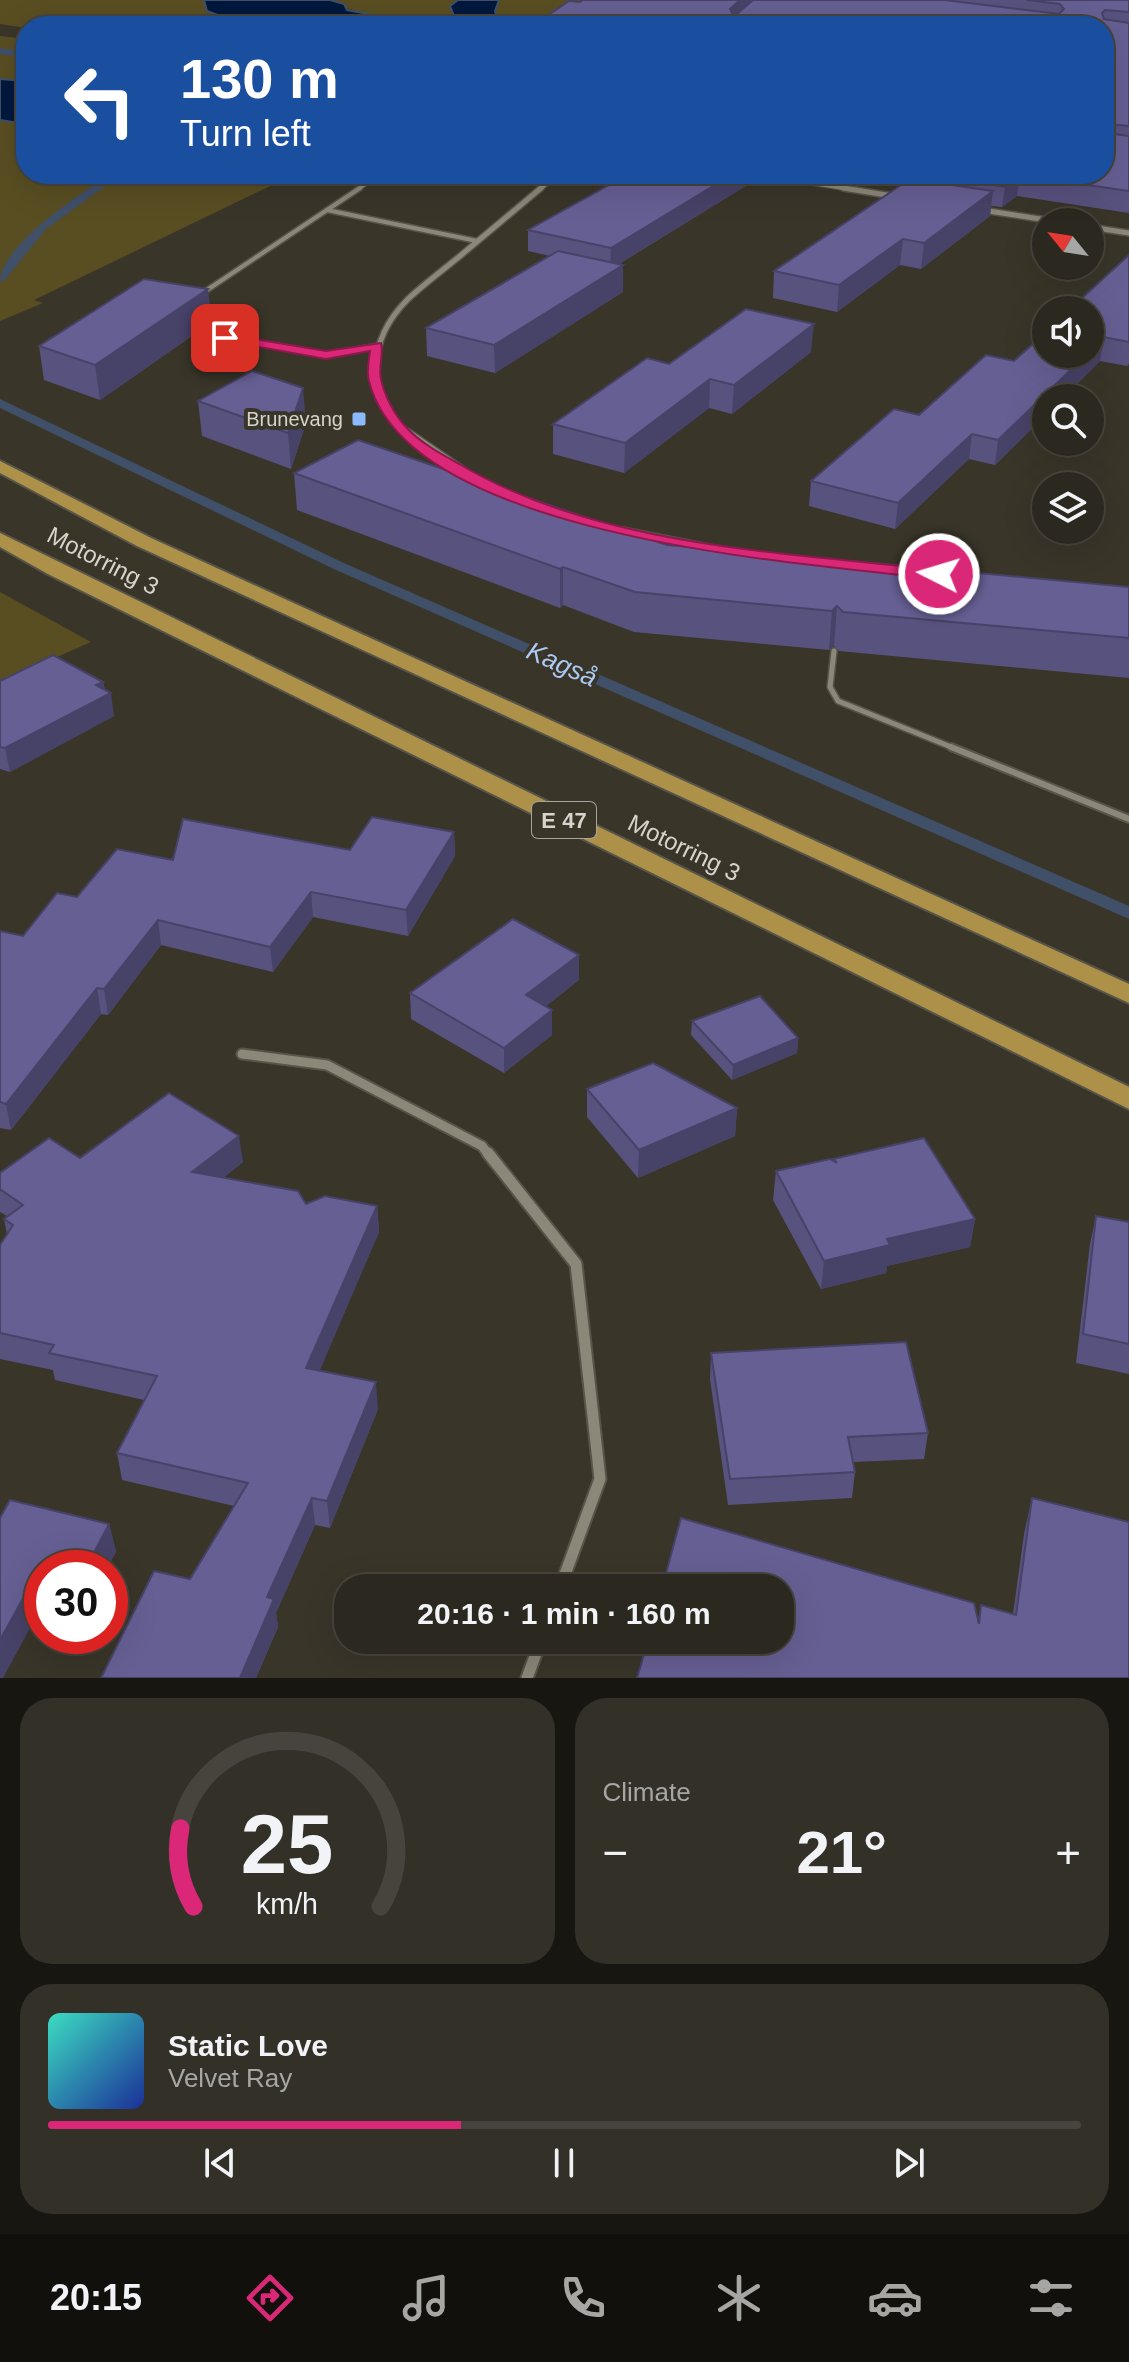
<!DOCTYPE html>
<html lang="en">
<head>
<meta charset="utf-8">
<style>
  :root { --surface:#2b281f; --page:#333028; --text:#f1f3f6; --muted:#a6a6a4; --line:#47443d; --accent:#db2777 }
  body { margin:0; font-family:Helvetica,sans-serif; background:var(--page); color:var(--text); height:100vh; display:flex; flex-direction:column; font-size:30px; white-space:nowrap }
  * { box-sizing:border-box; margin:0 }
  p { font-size:26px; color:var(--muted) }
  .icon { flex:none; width:44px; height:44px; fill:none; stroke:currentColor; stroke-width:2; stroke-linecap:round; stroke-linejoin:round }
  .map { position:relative; height:1678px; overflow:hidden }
  .details { display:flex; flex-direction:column; gap:20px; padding:20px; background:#181611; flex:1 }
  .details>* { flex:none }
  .top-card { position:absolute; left:16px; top:16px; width:1098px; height:168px; border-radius:32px; box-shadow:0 8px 32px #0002,0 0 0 2px var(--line); background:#1a4fa0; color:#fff; overflow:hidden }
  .needle { width:52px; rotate:300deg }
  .tools { position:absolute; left:1032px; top:208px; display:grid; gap:16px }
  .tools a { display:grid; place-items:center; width:72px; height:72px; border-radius:50%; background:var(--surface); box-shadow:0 8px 32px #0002,0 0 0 2px var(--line); font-size:40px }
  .speed { position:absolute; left:24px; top:1550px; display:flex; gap:16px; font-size:40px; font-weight:700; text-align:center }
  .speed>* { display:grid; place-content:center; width:104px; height:104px; border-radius:50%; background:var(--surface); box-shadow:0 8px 32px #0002,0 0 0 2px var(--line); line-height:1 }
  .speed .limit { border:12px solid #d22; background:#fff; color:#111 }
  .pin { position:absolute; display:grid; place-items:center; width:68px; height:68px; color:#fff; margin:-34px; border-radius:16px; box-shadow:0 4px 12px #0006 }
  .me { position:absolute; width:88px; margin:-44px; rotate:275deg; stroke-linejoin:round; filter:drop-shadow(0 0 6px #0008) }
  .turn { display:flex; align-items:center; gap:28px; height:168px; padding:0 32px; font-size:36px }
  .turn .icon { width:104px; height:104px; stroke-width:2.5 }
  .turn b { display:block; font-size:56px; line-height:68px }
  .big { font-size:60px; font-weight:700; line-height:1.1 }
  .details .card { flex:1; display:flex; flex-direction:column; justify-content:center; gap:12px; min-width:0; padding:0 28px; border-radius:32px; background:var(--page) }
  .details .dial { align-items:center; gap:0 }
  .dial svg { height:208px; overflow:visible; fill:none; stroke:var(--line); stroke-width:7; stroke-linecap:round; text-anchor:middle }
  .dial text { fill:var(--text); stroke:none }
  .song { display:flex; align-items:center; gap:24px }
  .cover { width:96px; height:96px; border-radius:12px; background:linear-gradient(135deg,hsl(170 70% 55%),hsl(230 70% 35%)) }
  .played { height:8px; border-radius:4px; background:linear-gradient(90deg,var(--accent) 40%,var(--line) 40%) }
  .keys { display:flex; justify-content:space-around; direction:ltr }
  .heat { display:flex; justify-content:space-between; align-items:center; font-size:44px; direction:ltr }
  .details .tiles { flex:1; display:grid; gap:20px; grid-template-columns:1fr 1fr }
  .card:last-child { grid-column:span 2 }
  .trip { position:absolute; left:334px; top:1574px; width:460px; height:80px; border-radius:32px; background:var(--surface); box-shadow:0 8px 32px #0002,0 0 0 2px var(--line); font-weight:700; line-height:80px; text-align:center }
  .dock { display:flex; height:128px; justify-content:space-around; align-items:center; background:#11100c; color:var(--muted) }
  .dock .icon { width:56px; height:56px }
  .dock .on { color:var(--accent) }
  .dock b { font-size:36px; color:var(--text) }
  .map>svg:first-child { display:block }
  .green { fill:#594e22 }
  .water { fill:#00183e; stroke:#405069; stroke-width:2 }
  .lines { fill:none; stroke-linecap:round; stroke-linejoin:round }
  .stream { fill:#405069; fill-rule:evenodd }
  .service-far3-casing { stroke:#575449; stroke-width:5 }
  .service-far2-casing { stroke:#575449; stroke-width:7 }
  .service-far1-casing { stroke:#575449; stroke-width:8 }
  .service-casing { stroke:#575449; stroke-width:10 }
  .minor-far4-casing { stroke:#575449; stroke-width:6 }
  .minor-far3-casing { stroke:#575449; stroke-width:8 }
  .minor-far2-casing { stroke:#575449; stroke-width:10 }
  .minor-far1-casing { stroke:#575449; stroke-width:13 }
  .minor-casing { stroke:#575449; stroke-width:15 }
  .motorway-casing { stroke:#575449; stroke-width:4 }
  .service-far3 { stroke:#8b8779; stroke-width:3 }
  .service-far2 { stroke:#8b8779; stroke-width:4 }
  .service-far1 { stroke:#8b8779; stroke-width:5 }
  .service { stroke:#8b8779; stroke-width:6 }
  .minor-far4 { stroke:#8b8779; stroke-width:4 }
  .minor-far3 { stroke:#8b8779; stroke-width:5 }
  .minor-far2 { stroke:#8b8779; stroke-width:7 }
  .minor-far1 { stroke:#8b8779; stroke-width:9 }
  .minor { stroke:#8b8779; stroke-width:11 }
  .motorway { fill:#ad9148; fill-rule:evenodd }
  .wall { fill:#58527e }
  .shaded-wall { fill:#474267 }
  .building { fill:#665f93; stroke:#474267; stroke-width:2 }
  .route { fill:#db2777; stroke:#8e194d; stroke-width:2 }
  .poi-dot { fill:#8abafc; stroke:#393529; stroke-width:3 }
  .labels { text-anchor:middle; stroke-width:8; stroke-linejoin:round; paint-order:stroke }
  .far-poi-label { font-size:20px; fill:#d6d4cc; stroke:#393529; text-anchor:end }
  .shield { fill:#393529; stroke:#a7a49b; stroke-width:2 }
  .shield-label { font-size:22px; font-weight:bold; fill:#d6d4cc }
  .street-label { font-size:24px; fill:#d6d4cc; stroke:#393529 }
  .water-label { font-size:26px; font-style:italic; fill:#aecaf4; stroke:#393529 }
</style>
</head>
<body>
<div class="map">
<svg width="1129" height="1678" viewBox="0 0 1129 1678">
  <rect width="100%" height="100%" fill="#393529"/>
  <g class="green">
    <polygon points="0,0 210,0 226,18 210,26 26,28 0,24"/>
    <polygon points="318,0 458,0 454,26 380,26 367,14"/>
    <polygon points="499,0 594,0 555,26 499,26 495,11"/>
    <polygon points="0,36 26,39 26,81 0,79"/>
    <polygon points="0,120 26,124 26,174 295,174 34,300 43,303 0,321"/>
    <polygon points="0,592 91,642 0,682"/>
  </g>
  <g class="water">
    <polygon points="204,0 330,0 344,4 347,10 379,16 389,26 174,26 210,26 225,18 207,11"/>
    <polygon points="458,0 499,0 495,11 499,26 454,26 457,23 450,6"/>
    <polygon points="0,79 26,81 26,124 0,120"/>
  </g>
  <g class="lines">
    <g class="stream">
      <polygon points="0,48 26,52 26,58 0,54"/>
      <path d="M110,174H122L46,229L4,281L0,282C0,245 81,194 110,174Z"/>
      <polygon points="0,399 346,564 1129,906 1129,919 336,570 0,408"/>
    </g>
    <g class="service-far3-casing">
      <polyline id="service-far3" points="357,190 381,174"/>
    </g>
    <g class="service-far2-casing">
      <g id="service-far2">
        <polyline points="327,210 477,241"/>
        <polyline points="204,292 360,188"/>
        <polyline points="225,338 326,355 376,346"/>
      </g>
    </g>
    <g class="service-far1-casing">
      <polyline id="service-far1" points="834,651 830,687 838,701 956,749"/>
    </g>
    <g class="service-casing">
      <polyline id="service" points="951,747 1129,819"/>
    </g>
    <g class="minor-far4-casing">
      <g id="minor-far4">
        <polyline points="756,174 856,190"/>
        <polyline points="539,190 558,174"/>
      </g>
    </g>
    <g class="minor-far3-casing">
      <g id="minor-far3">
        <polyline points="843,188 893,196"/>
        <polyline points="982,210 1060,222"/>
        <polyline points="1090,227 1129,233"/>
        <path d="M409,434C365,395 366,341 408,299C424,284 443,270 460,256C487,233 514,211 541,188"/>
      </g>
    </g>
    <g class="minor-far2-casing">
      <g id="minor-far2">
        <polyline points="407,432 484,485"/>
        <polyline points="622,531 718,550"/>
      </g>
    </g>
    <g class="minor-far1-casing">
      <polyline id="minor-far1" points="242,1054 327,1065 482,1146 489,1155"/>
    </g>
    <g class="minor-casing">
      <g id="minor">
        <polyline points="488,1153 576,1264 600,1479 560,1588"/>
        <polyline points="527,1678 541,1640"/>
      </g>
    </g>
    <g class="motorway-casing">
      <g id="motorway">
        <polygon points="0,461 151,538 1129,984 1129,1003 137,546 0,473"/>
        <polygon points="0,533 1129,1087 1129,1109 48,574 0,547"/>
      </g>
    </g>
    <use href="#service-far3" class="service-far3"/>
    <use href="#service-far2" class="service-far2"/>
    <use href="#service-far1" class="service-far1"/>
    <use href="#service" class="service"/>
    <use href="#minor-far4" class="minor-far4"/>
    <use href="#minor-far3" class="minor-far3"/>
    <use href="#minor-far2" class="minor-far2"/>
    <use href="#minor-far1" class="minor-far1"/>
    <use href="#minor" class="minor"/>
    <use href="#motorway" class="motorway"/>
  </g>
  <g class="wall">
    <polygon points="583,0 1129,0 1129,213 1017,196 1002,207 991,206 990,216 921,269 900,265 837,312 773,298 774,271 922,180 922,174 1104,174 1104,26 580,2"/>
    <polygon points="757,179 619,264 623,265 623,292 495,373 427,356 426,328 550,256 528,251 528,230"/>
    <polygon points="1129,255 1129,364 1127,366 1100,361 995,465 969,459 895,529 809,506 811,481 919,415 1014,361"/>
    <polygon points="212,322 100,400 44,380 39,346"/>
    <polygon points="811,352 732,414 709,408 624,473 553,454 553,424 669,364"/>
    <polygon points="198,401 306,423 291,469 202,436"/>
    <polygon points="294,473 667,545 844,567 1129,587 1129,678 839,651 834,646 829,650 634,632 563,605 560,608 297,510"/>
    <polygon points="0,681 103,682 105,690 114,716 10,772 0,769"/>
    <polygon points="454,832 455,856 408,936 313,917 273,972 161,945 108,1015 101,1014 11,1130 0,1128 0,931 23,936 77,897 173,860 350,850"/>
    <polygon points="579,955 579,980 546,1006 552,1010 552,1035 504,1073 411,1019 410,993"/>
    <polygon points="692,1021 798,1038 797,1053 732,1080 691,1035"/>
    <polygon points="587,1089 737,1108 735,1136 638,1178 587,1117"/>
    <polygon points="80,1158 243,1162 223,1178 306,1204 377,1206 379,1232 319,1371 378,1409 330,1528 315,1525 276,1613 278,1627 256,1678 101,1678 190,1579 234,1506 122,1480 117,1453 144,1400 55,1380 53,1370 0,1359 0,1245 7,1234 4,1219 7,1216 0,1212 0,1189"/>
    <polygon points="833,1159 975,1219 970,1247 887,1266 886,1273 821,1289 773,1200 776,1171 833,1161"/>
    <polygon points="1096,1216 1129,1222 1129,1374 1076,1363 1090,1244"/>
    <polygon points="711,1353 928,1433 924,1459 853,1462 855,1472 852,1498 728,1505 710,1379"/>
    <polygon points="1032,1498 1129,1678 681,1518 978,1620 981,1605 1013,1614 1024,1534"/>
    <polygon points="0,1518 109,1524 116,1552 107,1568 42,1568 42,1606"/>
  </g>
  <g class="shaded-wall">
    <polygon points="740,0 758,0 729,26 730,9"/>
    <polygon points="733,174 757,174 757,179 610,269 611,248"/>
    <polygon points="1020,175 1017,196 1002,207 1005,187"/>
    <polygon points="993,191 990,216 921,269 924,243"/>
    <polygon points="903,239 900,265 837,312 839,285"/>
    <polygon points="623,265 623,292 495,373 494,345"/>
    <polygon points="208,289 212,322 100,400 95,365"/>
    <polygon points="814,324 811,352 732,414 734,385"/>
    <polygon points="1104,337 1100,361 1063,398 1046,398 1046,415 995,465 998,440 1087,354 1090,354 1090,351"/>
    <polygon points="710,379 709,408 624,473 625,443"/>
    <polygon points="303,388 306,423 291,469 288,433"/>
    <polygon points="972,434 969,459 895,529 898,503"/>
    <polygon points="563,567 563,605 560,608 560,569"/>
    <polygon points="837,606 834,646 829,650 832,611"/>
    <polygon points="103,682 106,696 111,693 114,716 10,772 5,748 96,685"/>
    <polygon points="454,832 455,856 408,936 406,910"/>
    <polygon points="311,892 313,917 273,972 270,947"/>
    <polygon points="158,920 161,945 108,1015 104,989"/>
    <polygon points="579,955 579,980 526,1021 526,995"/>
    <polygon points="97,988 101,1014 11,1130 6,1104"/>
    <polygon points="552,1010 552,1035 504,1073 504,1048"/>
    <polygon points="798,1038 797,1053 732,1080 733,1065"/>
    <polygon points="737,1108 735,1136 638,1178 639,1150"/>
    <polygon points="239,1136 243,1162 196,1199 192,1172"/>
    <polygon points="377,1206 379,1232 309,1396 306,1368"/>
    <polygon points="975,1219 970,1247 887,1266 886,1273 821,1289 824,1261 887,1239"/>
    <polygon points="376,1382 378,1409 330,1528 327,1501"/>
    <polygon points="312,1498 315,1525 276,1613 278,1627 256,1678 240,1678 267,1597"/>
    <polygon points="109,1524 116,1552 107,1568 86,1568"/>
    <polygon points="37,1573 42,1592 42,1606 3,1678 0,1678 0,1640"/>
  </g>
  <g class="building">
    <polygon points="583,0 740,0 730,9 732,13 738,13 753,0 944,0 1059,14 1064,9 1060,4 1027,0 1129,0 1129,12 1105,10 1102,13 1104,19 1129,23 1129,126 1108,124 1104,128 1104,26 532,26 569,1 580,2"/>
    <polygon points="1104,131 1106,133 1129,136 1129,191 1020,175 1005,187 923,174 1104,174"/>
    <polygon points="629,174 733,174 611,248 528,230"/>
    <polygon points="910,179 993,191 924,243 903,239 839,285 774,271"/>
    <polygon points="558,251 623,265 494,345 426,328"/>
    <polygon points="1129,255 1129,342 1104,337 1090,351 1090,310 1069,310"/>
    <polygon points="144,279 208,289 95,365 39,346"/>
    <polygon points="746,309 814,324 734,385 710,379 625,443 553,424 647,358 669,364"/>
    <polygon points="1046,332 1046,354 1087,354 998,440 972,434 898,503 811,481 894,409 919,415 986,355 1014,361"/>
    <polygon points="252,371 303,388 288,433 198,401"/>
    <polygon points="358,440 667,545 839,560 844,567 850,561 1129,587 1129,638 843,612 837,606 832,611 635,592 563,567 560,569 294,473"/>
    <polygon points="53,655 103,682 96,685 111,693 5,748 0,747 0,681"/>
    <polygon points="372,817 454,832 406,910 311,892 270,947 158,920 104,989 97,988 6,1104 0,1102 0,931 23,936 57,893 77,897 117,849 173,860 183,819 350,850"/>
    <polygon points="513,919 579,955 526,995 552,1010 504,1048 410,993"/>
    <polygon points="760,996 798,1038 733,1065 692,1021"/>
    <polygon points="653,1063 737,1108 639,1150 587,1089"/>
    <polygon points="169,1093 239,1136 192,1172 298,1191 306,1204 325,1196 377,1206 306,1368 376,1382 327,1501 312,1498 267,1597 274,1599 240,1678 101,1678 154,1571 190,1579 248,1483 117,1453 157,1376 49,1353 54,1345 0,1333 0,1245 13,1225 4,1219 23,1205 0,1189 0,1173 49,1138 80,1158"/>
    <polygon points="924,1138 975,1219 887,1239 890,1245 824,1261 776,1171 830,1159 837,1163 833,1159"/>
    <polygon points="1096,1216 1129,1222 1129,1344 1083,1334"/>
    <polygon points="906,1342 928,1433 848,1437 855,1472 730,1479 711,1353"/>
    <polygon points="1032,1498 1129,1522 1129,1678 637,1678 648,1640 780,1640 780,1588 662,1588 681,1518 974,1603 979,1624 981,1605 1016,1615"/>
    <polygon points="10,1500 109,1524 86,1568 42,1568 42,1574 37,1573 0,1640 0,1518"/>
  </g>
  <path class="route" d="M225,334L326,351L381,343C384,355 378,367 381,379C384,395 395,416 406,427C420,443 443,455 461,465C600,547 783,552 939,570L947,574L939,579C807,564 408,538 369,381C366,372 369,360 370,351L326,359L220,340L219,338Z"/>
  <rect class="poi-dot" x="351" y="411" width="16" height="16" rx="4"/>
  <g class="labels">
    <g class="far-poi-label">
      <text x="343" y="426">Brunevang</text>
    </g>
    <rect class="shield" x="532" y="802" width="64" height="36" rx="6"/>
    <g class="shield-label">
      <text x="564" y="828">E 47</text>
    </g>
    <g class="street-label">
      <text transform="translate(103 561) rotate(27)" y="8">Motorring 3</text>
      <text transform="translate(684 848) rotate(26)" y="8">Motorring 3</text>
    </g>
    <g class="water-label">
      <text transform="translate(562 664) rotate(24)" y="9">Kagså</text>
    </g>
  </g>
</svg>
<div class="tools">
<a><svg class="needle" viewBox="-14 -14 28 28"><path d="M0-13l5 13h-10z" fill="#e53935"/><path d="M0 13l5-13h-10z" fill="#a6a6a4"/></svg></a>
<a><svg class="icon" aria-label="sound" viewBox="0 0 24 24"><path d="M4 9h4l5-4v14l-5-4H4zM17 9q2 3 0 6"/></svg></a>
<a><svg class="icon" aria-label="search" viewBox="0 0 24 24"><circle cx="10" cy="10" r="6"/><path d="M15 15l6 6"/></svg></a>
<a><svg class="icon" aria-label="layers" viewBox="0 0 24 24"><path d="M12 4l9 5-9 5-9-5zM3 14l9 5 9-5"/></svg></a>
</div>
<div class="speed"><div class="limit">30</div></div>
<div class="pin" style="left:225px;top:338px;background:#d93025"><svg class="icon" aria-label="arrive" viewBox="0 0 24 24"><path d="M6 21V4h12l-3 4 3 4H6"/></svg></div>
<svg class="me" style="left:939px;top:574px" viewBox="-20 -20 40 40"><circle r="17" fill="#db2777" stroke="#fff" stroke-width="3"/><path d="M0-11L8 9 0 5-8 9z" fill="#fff"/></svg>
<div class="trip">20:16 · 1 min · 160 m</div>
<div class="top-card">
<div class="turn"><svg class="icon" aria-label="left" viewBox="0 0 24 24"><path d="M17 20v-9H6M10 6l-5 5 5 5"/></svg><div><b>130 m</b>Turn left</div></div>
</div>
</div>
<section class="details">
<div class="tiles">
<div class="card dial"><svg viewBox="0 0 100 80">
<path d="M14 69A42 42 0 1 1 86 69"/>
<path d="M14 69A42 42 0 0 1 9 39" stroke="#db2777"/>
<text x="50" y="56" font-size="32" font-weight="700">25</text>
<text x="50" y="72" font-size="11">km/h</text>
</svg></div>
<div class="card"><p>Climate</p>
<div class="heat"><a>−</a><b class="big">21°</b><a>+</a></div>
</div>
<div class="card">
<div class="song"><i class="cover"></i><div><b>Static Love</b><p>Velvet Ray</p></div></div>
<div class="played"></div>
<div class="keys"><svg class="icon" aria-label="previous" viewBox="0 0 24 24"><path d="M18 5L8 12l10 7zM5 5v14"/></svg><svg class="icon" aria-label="pause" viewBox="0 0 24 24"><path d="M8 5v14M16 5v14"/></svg><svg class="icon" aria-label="next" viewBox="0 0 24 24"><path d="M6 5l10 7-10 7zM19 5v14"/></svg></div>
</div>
</div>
</section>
<nav class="dock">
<b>20:15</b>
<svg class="icon on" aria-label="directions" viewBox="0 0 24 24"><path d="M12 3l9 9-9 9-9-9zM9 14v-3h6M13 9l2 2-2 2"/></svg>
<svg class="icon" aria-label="music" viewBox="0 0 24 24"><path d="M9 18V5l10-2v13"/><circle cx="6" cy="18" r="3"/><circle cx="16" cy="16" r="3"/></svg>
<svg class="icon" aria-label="phone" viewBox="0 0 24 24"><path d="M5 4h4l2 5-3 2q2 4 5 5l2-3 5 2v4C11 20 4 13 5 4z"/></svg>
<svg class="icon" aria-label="climate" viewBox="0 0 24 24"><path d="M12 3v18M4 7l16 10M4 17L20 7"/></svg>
<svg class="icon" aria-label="car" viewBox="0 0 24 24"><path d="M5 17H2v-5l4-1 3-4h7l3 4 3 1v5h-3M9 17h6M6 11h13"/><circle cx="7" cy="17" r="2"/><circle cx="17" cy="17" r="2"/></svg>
<svg class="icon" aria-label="filters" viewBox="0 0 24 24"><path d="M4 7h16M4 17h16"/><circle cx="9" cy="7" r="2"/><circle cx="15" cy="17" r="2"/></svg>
</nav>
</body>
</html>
